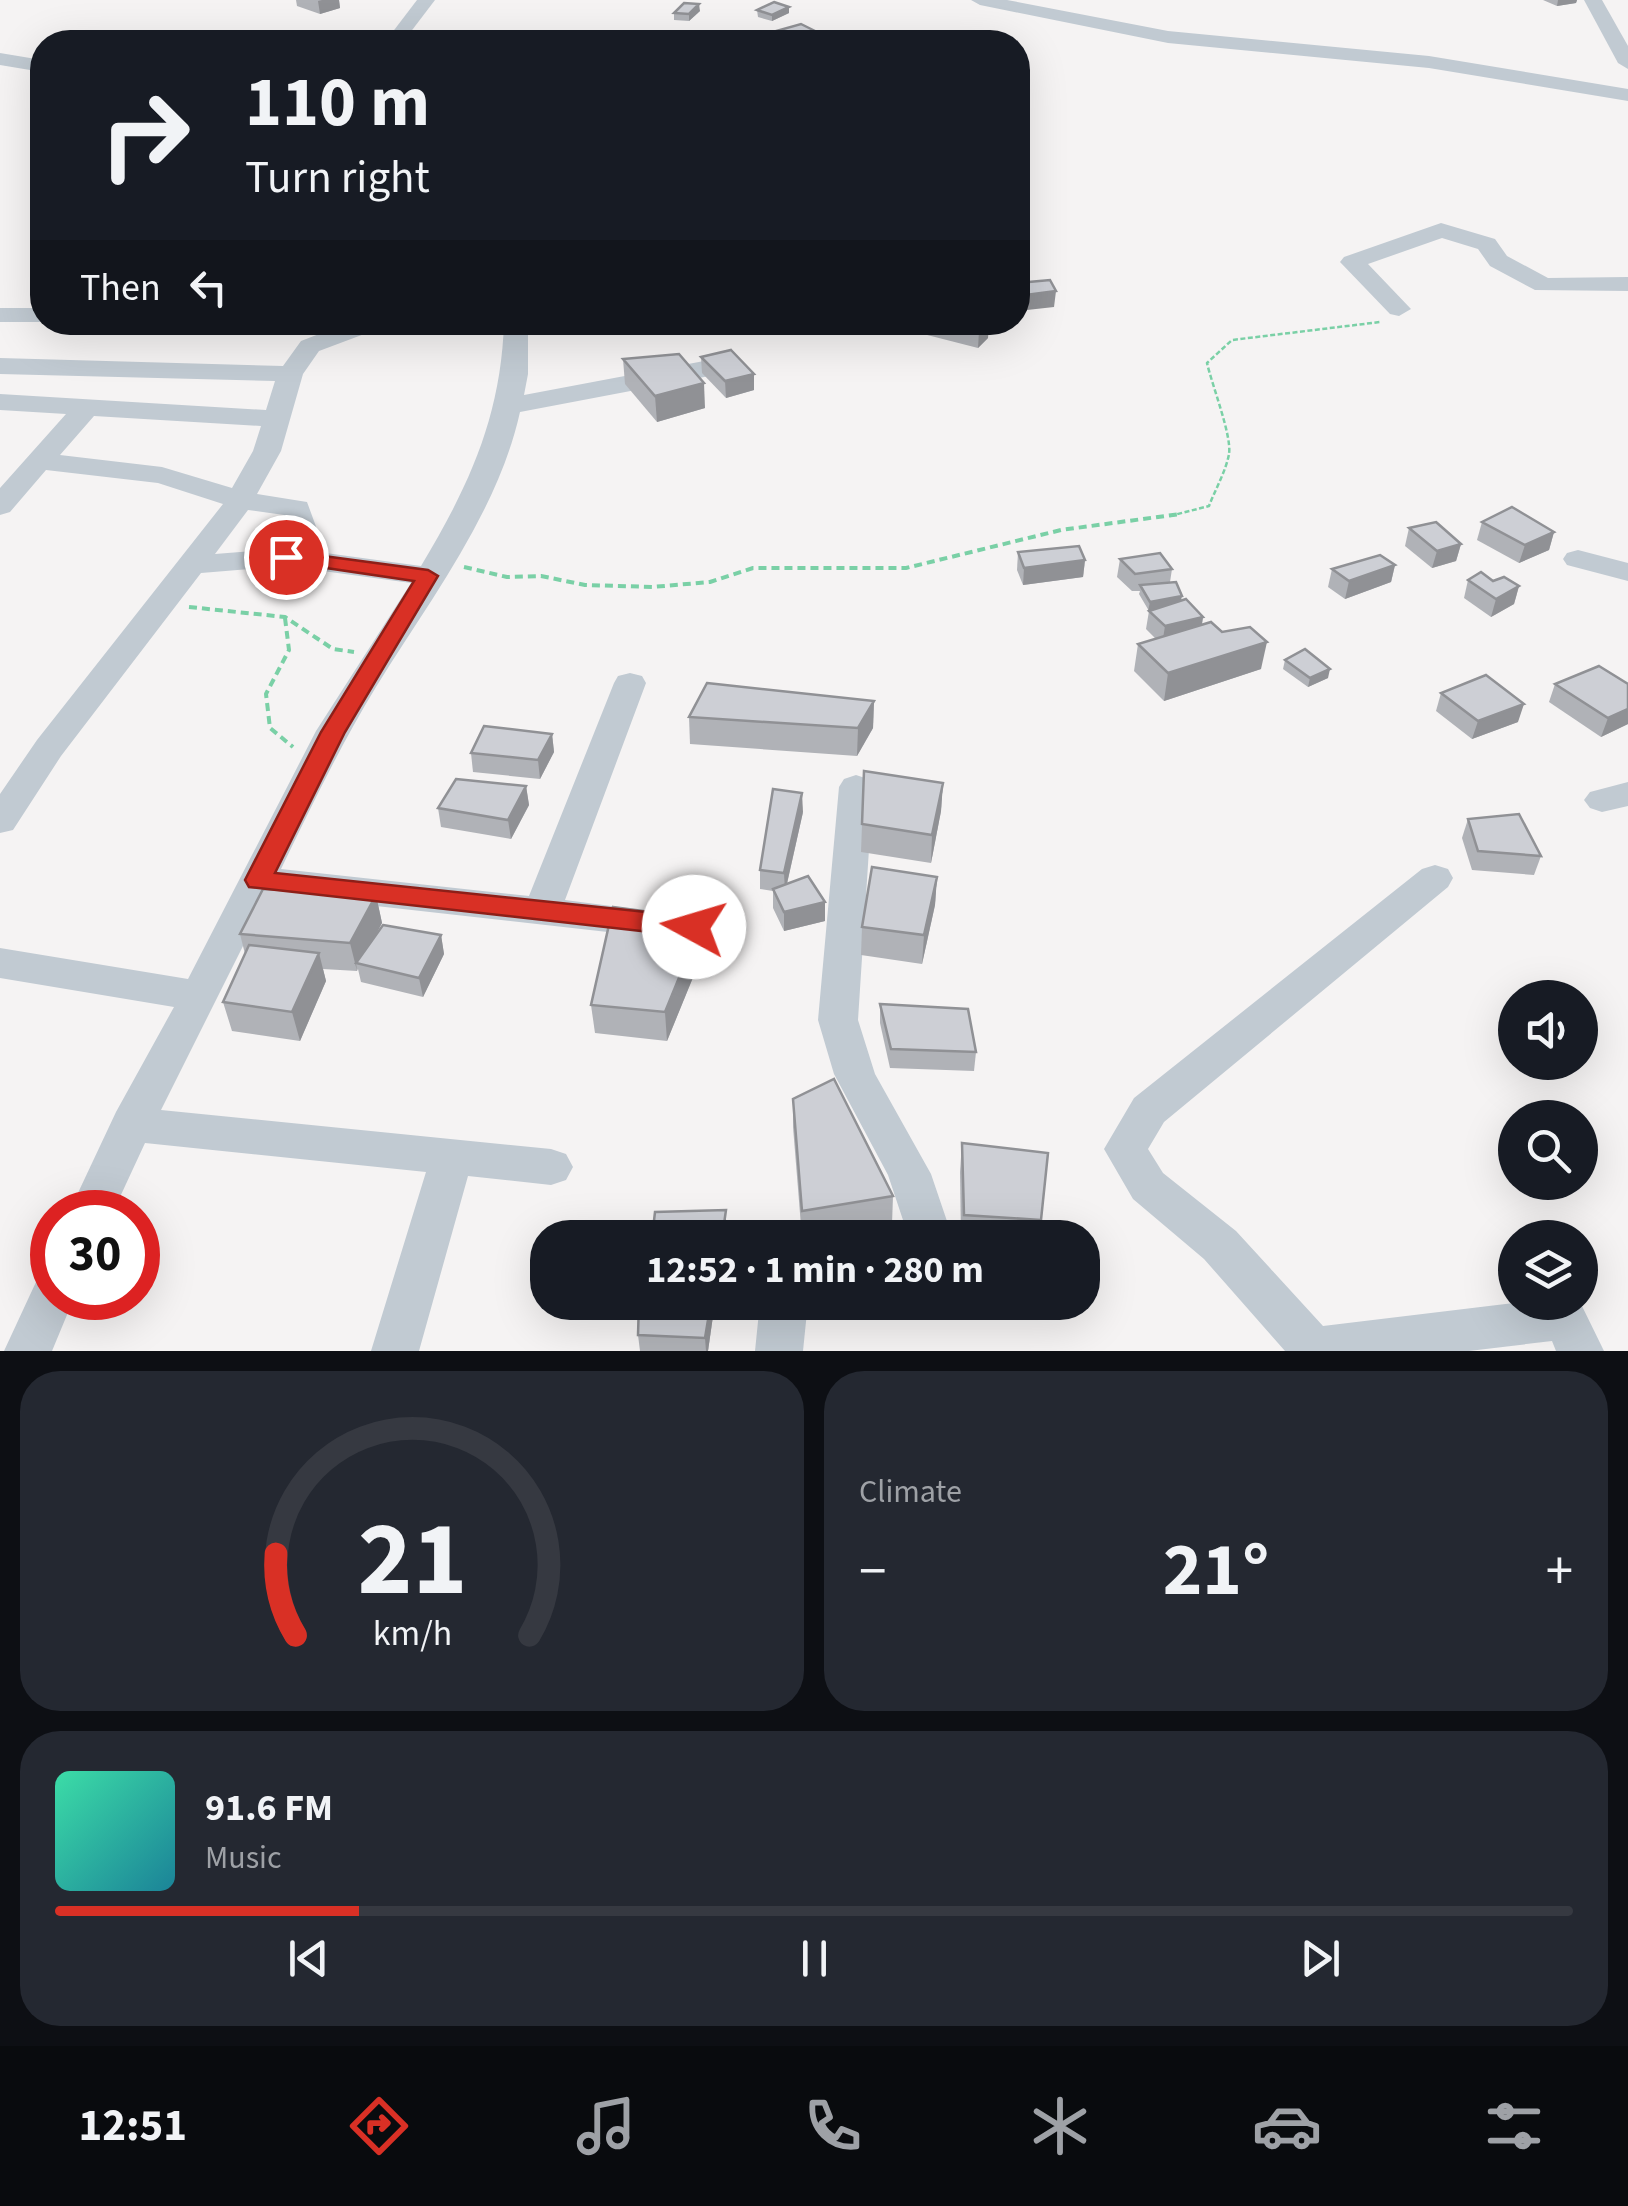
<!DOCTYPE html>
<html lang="en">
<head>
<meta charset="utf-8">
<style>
  :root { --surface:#171b24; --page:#242831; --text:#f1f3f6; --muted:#9ea1a6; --line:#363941; --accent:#d93025 }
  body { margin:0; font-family:"Source Sans 3",sans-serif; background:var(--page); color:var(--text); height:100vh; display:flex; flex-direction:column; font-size:38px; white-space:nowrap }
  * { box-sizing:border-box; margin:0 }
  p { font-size:32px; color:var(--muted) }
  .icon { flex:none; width:55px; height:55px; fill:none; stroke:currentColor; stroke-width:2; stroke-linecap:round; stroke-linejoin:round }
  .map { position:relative; height:1351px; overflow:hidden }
  .sheet { display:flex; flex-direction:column; gap:20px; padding:20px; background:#0d0f14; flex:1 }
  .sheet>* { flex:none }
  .banner { position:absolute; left:30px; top:30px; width:1000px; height:305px; border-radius:40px; box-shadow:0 10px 40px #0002; background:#171b24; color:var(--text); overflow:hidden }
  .buttons { position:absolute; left:1498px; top:980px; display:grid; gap:20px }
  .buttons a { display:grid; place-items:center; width:100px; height:100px; border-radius:50%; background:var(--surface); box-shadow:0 10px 40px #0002; font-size:50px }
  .speed { position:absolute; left:30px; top:1190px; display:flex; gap:20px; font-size:50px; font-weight:700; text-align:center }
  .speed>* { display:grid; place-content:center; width:130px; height:130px; border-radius:50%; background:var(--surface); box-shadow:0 10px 40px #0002; line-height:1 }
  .speed .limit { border:15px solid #d22; background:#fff; color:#111 }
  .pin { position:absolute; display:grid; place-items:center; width:85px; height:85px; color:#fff; margin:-42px; border:5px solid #fff; border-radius:50%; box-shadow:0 2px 10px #0007 }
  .me { position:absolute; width:110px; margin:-55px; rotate:276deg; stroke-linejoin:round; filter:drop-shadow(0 0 8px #0008) }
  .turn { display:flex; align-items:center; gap:35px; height:210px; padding:0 50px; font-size:45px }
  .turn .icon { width:130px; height:130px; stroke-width:2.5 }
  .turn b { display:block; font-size:70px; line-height:85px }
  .then { display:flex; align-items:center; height:95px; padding:0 50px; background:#0003; gap:20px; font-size:38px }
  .big { font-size:75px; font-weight:700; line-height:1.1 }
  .sheet .card { flex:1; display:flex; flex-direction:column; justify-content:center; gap:15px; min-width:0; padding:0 35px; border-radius:40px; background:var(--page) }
  .sheet .dial { align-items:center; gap:0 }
  .dial svg { height:260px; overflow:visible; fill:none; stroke:var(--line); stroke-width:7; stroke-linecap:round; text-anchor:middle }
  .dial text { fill:var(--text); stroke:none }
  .song { display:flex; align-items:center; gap:30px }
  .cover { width:120px; height:120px; border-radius:15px; background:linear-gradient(135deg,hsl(160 70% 55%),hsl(190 70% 35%)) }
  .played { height:10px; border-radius:5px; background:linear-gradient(90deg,var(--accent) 20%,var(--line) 20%) }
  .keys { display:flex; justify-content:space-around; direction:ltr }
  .heat { display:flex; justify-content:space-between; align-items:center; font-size:55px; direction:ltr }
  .sheet .tiles { flex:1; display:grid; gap:20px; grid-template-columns:1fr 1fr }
  .card:last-child { grid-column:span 2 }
  .trip { position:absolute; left:530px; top:1220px; width:570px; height:100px; border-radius:40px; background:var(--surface); box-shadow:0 10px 40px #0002; font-weight:700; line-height:100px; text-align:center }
  .menu { display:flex; height:160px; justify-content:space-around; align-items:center; background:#090b0e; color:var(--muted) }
  .menu .icon { width:70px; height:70px }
  .menu .active { color:var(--accent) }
  .menu b { font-size:45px; color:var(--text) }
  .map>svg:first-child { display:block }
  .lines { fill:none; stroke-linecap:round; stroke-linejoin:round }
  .path-far1 { stroke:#7ad0a6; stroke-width:2.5; stroke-dasharray:5 2.5; stroke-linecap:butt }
  .path { stroke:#7ad0a6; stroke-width:4; stroke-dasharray:8 5; stroke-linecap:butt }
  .minor { fill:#c1cad2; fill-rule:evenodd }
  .wall { fill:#b0b2b7 }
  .shaded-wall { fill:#909195 }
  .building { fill:#cdcfd5; stroke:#909195; stroke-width:2.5 }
  .route { fill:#d93025; stroke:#8d1f18; stroke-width:2.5 }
</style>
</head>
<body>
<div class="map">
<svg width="1628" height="1351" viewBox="0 0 1628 1351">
  <rect width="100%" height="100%" fill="#f5f3f3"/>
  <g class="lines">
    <path class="path-far1" d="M1170,516L1209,506C1215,490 1226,471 1229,454C1232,436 1212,385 1207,363L1232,340L1380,322"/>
    <g class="path">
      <polyline points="464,567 507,577 541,576 585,585 652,587 710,582 753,568 906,568 1061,530 1180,514"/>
      <polyline points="189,607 285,617 333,649 354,652"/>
      <polyline points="285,618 289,650 266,694 270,728 293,747"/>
    </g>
    <g class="minor">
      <polygon points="417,0 435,0 403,42 385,42"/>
      <polygon points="971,0 1007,0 1168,31 1429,56 1628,89 1628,101 1429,68 1168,43 980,5"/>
      <polygon points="1584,0 1602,0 1628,46 1628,69 1618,63"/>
      <polygon points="0,53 42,60 42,72 0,65"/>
      <polygon points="1441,223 1495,239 1507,256 1548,278 1628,277 1628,291 1535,290 1490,266 1478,249 1442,238 1368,264 1411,309 1399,316 1390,314 1340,262 1344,257"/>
      <rect x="0" y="308" width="42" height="14"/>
      <path d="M350,322H386L383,327L319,351L303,374L281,451L257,494L307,502L321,540L311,551L421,566C469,486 501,417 504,322H528V374L524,395L720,358L733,366L720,374L520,412C498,512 429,601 376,687C340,746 311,807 281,869L529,896L614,683L618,676L630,673L642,676L646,683L565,900L665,913L671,923L665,933L652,937L269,894L161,1110L551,1149L566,1154L573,1167L566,1180L551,1185L468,1176L419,1351H371L426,1172L145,1143L113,1212H69L116,1112L174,1007L0,978V948L188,979L316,731L411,583L286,566L201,573L61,756L13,830L0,833V794L37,740L223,504L158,483L46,470L10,512L0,515V488L66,414L0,410V394L266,410L275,381L0,374V358L283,366L301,341ZM94,416L261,426L253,451L232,488L162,467L60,455ZM248,510L284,515L291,538L278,549L215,554Z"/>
      <polygon points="1578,550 1628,563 1628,581 1567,565 1563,559 1567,553"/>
      <polygon points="856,775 868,779 873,787 858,1020 875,1074 931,1174 949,1227 944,1238 897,1238 904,1223 888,1175 834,1074 818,1020 839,787 844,779"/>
      <polygon points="1628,782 1628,806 1602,812 1590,808 1584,800 1590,792"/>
      <polygon points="1435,865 1448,869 1453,878 1448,887 1164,1122 1148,1149 1163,1173 1236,1231 1323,1326 1522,1302 1580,1302 1604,1351 1556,1351 1552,1341 1469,1351 1285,1351 1204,1259 1133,1199 1104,1149 1134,1098 1422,869"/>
      <polygon points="52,1276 52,1298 74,1298 52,1351 4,1351 36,1282"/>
      <polygon points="760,1302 808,1302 803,1351 755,1351"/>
    </g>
  </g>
  <g class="wall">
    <polygon points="296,0 339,0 340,8 320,14 297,6"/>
    <polygon points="1543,0 1577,0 1576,3 1557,6"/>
    <polygon points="757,10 789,13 772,21 758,17"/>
    <polygon points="700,11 689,21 674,20 674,13"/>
    <polygon points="769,33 835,42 769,42"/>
    <polygon points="893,322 989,322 988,338 978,348 892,326"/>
    <polygon points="701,357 754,390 726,398 702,373"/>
    <polygon points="623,359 705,408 657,422 625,384"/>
    <polygon points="1482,522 1554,532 1549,550 1519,563 1477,540"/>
    <polygon points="1409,528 1461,544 1456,561 1432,568 1405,546"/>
    <polygon points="1018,552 1085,560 1083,577 1023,585 1017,570"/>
    <polygon points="1120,559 1172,569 1170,582 1181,601 1203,617 1202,625 1261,669 1164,701 1134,671 1138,644 1156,639 1146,629 1149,611 1139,594 1140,591 1132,591 1117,577"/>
    <polygon points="1395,565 1391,582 1345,599 1328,587 1332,569"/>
    <polygon points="1468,580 1493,581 1519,586 1514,604 1491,617 1464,598"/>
    <polygon points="1285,660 1328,678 1308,687 1283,669"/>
    <polygon points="1555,684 1628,684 1628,724 1601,737 1549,702"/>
    <polygon points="1441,693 1518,722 1472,739 1436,711"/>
    <polygon points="874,701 873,728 857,756 690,744 689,717"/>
    <polygon points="552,734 554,752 540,779 473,772 471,753"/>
    <polygon points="864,771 943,783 941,811 931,863 861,852"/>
    <polygon points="526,786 529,805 511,839 441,827 438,808"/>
    <polygon points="803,812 787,884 825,921 784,931 773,908 773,891 760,889 760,870"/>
    <polygon points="1468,819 1541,856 1534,875 1472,870 1462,838"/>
    <polygon points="937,877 935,905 922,964 861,955 862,927"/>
    <polygon points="376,895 382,923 374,938 441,935 444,954 423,997 361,982 358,969 357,971 323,969 326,981 300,1041 232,1031 223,1002 245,954 240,934"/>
    <polygon points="703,919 705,948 667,1041 595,1033 591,1005"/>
    <polygon points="880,1004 976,1052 974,1071 890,1068 880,1023"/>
    <polygon points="793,1099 893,1196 892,1224 812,1238 802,1238 793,1127"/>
    <polygon points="962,1143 1041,1220 1039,1238 961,1238 960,1172"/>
    <polygon points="639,1302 715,1302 708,1351 640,1351 638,1335"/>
  </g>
  <g class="shaded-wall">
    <polygon points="322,0 339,0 340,8 320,14 318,1"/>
    <polygon points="1558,0 1577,0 1576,3 1557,6"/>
    <polygon points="699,4 700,11 689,21 689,14"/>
    <polygon points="789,7 789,13 772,21 772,15"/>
    <polygon points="1056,291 1054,307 1018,311 1018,296"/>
    <polygon points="989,322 988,338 978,348 979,331"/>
    <polygon points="754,374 754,390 726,398 725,381"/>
    <polygon points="704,383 705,408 657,422 655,396"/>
    <polygon points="1554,532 1549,550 1519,563 1525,545"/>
    <polygon points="1461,544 1456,561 1432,568 1437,551"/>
    <polygon points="1085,560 1083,577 1023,585 1024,568"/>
    <polygon points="1395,565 1391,582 1345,599 1349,581"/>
    <polygon points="1519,586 1514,604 1491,617 1496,599"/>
    <polygon points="1182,596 1180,605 1148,611 1150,602"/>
    <polygon points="1203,617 1200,635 1162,645 1165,626"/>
    <polygon points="1267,642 1261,669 1164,701 1168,673"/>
    <polygon points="1330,669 1328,678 1308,687 1310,678"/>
    <polygon points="874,701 873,728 857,756 858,728"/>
    <polygon points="1524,704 1518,722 1472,739 1478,721"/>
    <polygon points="1628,709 1628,724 1601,737 1608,718"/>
    <polygon points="552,734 554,752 540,779 538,760"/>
    <polygon points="943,783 941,811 931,863 932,835"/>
    <polygon points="526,786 529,805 511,839 508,820"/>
    <polygon points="802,793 803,812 785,892 784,873"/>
    <polygon points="937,877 935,905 922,964 924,935"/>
    <polygon points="376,895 382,923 360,964 356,963 357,971 350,943"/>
    <polygon points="825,902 825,921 784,931 784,912"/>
    <polygon points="703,919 705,948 667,1041 665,1012"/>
    <polygon points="441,935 444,954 423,997 419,978"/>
    <polygon points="319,953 326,981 300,1041 292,1012"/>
    <polygon points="726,1210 726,1238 722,1238"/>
    <polygon points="711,1302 715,1302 708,1351 706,1351 705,1338"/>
  </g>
  <g class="building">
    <polygon points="774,2 789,7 772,15 757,10"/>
    <polygon points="684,3 699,4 689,14 674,13"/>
    <polygon points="801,24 835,41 828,42 789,42 769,33"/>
    <polygon points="693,33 711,42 661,42"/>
    <polygon points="1050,280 1056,291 1018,296 1018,283"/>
    <polygon points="944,322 988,322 979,331"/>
    <polygon points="731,350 754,374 725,381 701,357"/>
    <polygon points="679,354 704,383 655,396 623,359"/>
    <polygon points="1512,507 1554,532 1525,545 1482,522"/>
    <polygon points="1436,522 1461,544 1437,551 1409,528"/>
    <polygon points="1079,546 1085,560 1024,568 1018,552"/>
    <polygon points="1160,553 1172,569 1135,574 1120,559"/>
    <polygon points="1380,555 1395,565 1349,581 1332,569"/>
    <polygon points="1481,572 1493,581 1504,577 1519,586 1496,599 1468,580"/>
    <polygon points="1176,582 1182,596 1150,602 1140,585"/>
    <polygon points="1186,599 1203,617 1165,626 1149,611"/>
    <polygon points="1211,622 1222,632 1250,627 1267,642 1168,673 1138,644"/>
    <polygon points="1305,649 1330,669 1310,678 1285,660"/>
    <polygon points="1599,666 1628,684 1628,709 1608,718 1555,684"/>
    <polygon points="1486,675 1524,704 1478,721 1441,693"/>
    <polygon points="707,683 874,701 858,728 689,717"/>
    <polygon points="484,726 552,734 538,760 471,753"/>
    <polygon points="864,771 943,783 932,835 862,824"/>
    <polygon points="456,779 526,786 508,820 438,808"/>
    <polygon points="773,789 802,793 784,873 760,870"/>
    <polygon points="1519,814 1541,856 1478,851 1468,819"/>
    <polygon points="872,867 937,877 924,935 862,927"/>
    <polygon points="808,876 825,902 784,912 773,889"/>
    <polygon points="263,889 376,895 350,943 240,934"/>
    <polygon points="613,907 703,919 665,1012 591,1005"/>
    <polygon points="383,925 441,935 419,978 356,963"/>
    <polygon points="249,945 319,953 292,1012 223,1002"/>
    <polygon points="880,1004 968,1009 976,1052 891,1049"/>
    <polygon points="834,1079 893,1196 802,1211 793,1099"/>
    <polygon points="962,1143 1048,1153 1041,1220 964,1215"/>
    <polygon points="726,1210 722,1238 652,1238 655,1212"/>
    <polygon points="639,1302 711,1302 705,1338 638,1335"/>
  </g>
  <polygon class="route" points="286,551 428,570 438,576 345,732 275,873 694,917 704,920 708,927 704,934 694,937 249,887 245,880 321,732 414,581 279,561 276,557 279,553"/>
</svg>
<div class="buttons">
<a><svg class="icon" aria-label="sound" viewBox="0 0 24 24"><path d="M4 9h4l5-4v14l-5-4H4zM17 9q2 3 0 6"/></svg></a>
<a><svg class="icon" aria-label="search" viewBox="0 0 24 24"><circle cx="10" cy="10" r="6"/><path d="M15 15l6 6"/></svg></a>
<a><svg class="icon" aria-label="layers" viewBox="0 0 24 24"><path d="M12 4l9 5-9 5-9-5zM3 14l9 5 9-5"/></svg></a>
</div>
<div class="speed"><div class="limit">30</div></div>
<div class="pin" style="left:286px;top:557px;background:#d93025"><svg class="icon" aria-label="arrive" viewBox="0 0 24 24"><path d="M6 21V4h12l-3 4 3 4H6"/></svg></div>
<svg class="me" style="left:694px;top:927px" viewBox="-20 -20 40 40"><circle r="19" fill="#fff"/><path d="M0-13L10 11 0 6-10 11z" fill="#d93025"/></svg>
<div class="trip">12:52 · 1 min · 280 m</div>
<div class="banner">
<div class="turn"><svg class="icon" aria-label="right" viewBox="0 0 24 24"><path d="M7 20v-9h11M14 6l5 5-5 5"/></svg><div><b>110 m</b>Turn right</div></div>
<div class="then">Then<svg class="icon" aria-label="left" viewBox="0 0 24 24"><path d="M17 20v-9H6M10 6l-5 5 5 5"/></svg></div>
</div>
</div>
<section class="sheet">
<div class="tiles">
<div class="card dial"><svg viewBox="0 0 100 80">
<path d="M14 69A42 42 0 1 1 86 69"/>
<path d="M14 69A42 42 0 0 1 8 44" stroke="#d93025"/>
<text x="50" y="56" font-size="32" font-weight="700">21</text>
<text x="50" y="72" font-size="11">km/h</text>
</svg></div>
<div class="card"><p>Climate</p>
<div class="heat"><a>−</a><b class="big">21°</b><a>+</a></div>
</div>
<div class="card">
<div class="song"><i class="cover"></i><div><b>91.6 FM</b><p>Music</p></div></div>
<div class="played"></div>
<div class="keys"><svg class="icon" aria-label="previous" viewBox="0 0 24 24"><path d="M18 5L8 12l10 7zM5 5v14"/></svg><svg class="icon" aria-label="pause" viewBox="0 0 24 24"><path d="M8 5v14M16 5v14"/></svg><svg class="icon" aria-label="next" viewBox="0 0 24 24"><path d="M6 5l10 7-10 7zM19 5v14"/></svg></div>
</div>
</div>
</section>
<nav class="menu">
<b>12:51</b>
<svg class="icon active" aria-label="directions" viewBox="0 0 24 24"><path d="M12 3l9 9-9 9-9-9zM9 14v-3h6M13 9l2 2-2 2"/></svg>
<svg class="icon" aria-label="music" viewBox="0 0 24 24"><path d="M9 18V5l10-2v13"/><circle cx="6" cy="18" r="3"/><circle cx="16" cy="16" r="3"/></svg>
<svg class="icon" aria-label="phone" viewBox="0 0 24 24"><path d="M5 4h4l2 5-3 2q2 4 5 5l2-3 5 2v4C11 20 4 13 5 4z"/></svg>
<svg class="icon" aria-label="climate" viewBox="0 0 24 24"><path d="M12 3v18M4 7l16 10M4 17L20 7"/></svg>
<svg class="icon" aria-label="car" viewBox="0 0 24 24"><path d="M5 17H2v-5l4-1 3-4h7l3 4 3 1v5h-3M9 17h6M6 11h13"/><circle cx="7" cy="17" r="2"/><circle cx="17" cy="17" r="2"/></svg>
<svg class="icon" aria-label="filters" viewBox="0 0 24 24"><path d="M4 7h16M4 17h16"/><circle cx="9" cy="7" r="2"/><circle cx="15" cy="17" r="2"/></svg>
</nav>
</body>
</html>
